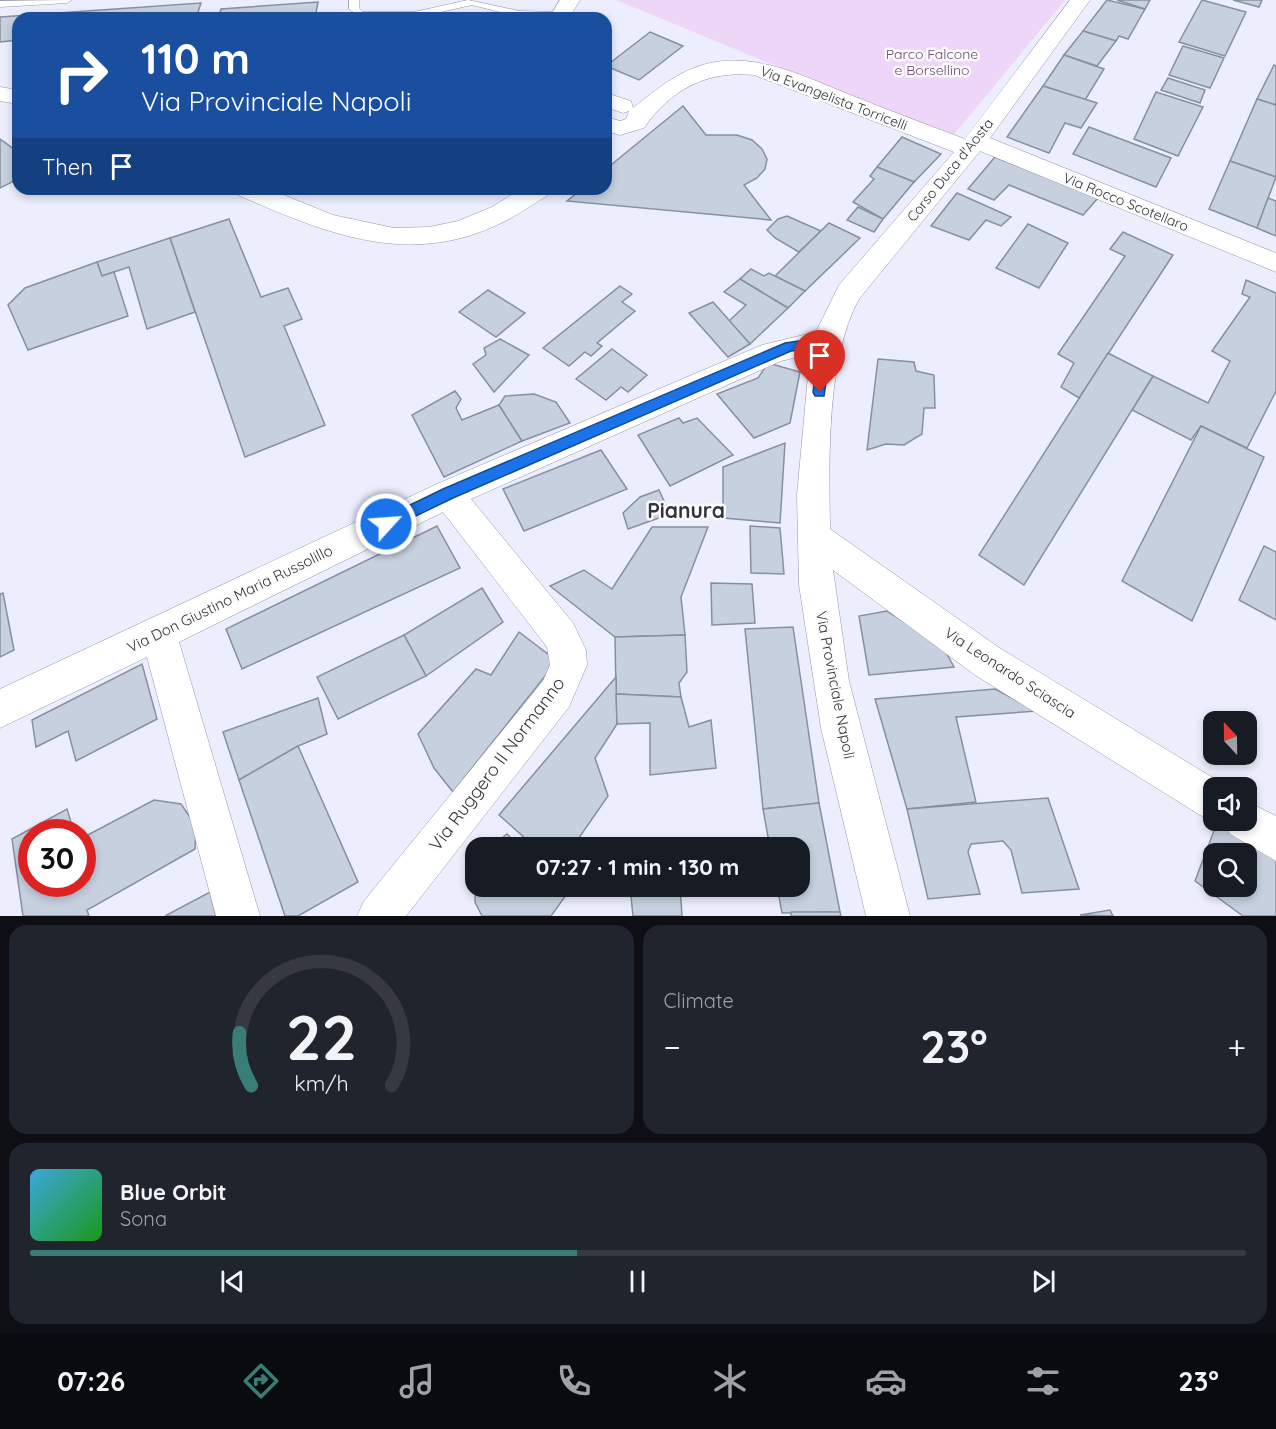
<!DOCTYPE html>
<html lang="en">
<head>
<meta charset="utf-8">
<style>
  :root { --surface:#171b24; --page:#20242c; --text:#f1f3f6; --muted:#9ea1a6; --line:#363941; --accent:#387e76 }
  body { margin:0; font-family:Quicksand,sans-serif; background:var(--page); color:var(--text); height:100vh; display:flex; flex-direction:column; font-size:22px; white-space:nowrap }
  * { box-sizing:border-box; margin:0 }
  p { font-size:20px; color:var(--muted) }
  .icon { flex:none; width:33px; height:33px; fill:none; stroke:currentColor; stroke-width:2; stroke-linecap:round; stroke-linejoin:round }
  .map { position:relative; height:916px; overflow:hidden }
  .drawer { display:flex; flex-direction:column; gap:9px; padding:9px; background:#0d0f14; flex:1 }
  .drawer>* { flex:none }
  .hud { position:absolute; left:12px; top:12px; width:600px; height:183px; border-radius:18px; box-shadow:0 3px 9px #0003; background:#1a4fa0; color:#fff; overflow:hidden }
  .needle { width:39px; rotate:338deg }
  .fabs { position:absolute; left:1203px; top:711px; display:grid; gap:12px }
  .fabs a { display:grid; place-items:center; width:54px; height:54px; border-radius:12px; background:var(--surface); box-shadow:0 3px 9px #0003; font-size:30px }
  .speed { position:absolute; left:18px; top:819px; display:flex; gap:12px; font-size:30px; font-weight:700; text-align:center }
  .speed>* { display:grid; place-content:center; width:78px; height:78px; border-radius:50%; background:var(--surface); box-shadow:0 3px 9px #0003; line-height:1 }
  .speed .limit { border:9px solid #d22; background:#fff; color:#111 }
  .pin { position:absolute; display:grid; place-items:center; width:51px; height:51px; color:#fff; margin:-62px -26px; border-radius:50% 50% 50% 0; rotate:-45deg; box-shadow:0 0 6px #0007 }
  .pin .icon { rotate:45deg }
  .me { position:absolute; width:66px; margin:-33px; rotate:64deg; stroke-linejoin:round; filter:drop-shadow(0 0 4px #0008) }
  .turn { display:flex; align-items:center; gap:21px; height:126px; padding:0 30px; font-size:27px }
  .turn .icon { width:78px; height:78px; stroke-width:2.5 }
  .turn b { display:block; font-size:42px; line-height:51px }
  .then { display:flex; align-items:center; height:57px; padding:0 30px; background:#0003; gap:12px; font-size:22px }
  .big { font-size:45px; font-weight:700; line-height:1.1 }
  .drawer .card { flex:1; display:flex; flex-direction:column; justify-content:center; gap:9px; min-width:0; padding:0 21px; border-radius:18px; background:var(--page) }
  .drawer .dial { align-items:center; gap:0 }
  .dial svg { height:156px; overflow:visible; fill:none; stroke:var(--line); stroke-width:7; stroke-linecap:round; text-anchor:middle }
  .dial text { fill:var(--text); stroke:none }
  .song { display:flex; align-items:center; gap:18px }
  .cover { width:72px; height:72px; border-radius:9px; background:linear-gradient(135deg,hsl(200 70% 55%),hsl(120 70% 35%)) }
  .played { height:6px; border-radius:3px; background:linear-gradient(90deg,var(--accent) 45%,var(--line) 45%) }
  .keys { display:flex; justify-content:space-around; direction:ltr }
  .heat { display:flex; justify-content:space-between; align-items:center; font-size:33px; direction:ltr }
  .drawer .tiles { flex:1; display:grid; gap:9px; grid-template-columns:1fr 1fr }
  .card:last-child { grid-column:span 2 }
  .trip { position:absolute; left:465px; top:837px; width:345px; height:60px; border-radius:18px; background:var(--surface); box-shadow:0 3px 9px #0003; font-weight:700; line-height:60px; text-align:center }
  .dock { display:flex; height:96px; justify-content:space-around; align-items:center; background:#090b0e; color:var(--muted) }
  .dock .icon { width:42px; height:42px }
  .dock .active { color:var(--accent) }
  .dock b { font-size:27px; color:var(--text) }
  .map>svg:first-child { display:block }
  .green { fill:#edd6f7 }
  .building { fill:#c6d0df; stroke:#86909e; stroke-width:1.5; fill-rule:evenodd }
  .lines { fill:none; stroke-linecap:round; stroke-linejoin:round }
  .lane-casing { stroke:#9497a7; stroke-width:1 }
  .street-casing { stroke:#9497a7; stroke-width:1 }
  .lane { fill:#fff; fill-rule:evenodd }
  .street { fill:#fff; fill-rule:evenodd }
  .route { fill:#1a73e8; stroke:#114b97; stroke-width:1.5 }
  .labels { text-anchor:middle; stroke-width:5; stroke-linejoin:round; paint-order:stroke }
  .far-park-label { font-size:14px; fill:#694777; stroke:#fcfcfc }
  .far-street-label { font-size:14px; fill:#32333a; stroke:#fcfcfc }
  .street-label { font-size:15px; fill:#32333a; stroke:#fcfcfc }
  .near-street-label { font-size:18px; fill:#32333a; stroke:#fcfcfc }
  .district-label { font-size:21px; font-weight:bold; fill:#323442; stroke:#fcfcfc }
</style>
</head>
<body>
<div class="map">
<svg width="1276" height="916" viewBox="0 0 1276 916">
  <rect width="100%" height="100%" fill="#eceefd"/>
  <polygon class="green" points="616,0 1065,0 951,138"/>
  <g class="building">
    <polygon points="1107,0 1145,9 1128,39 1119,36 1116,41 1083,31"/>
    <polygon points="1117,0 1150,0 1145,9"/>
    <polygon points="1202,0 1246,12 1225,56 1179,42"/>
    <polygon points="1233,0 1262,0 1259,7"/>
    <polygon points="318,2 315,18 218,18 221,9"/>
    <polygon points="201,3 196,18 18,18 18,40 0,42 0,17"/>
    <polygon points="1083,31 1116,41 1097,66 1064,55"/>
    <polygon points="650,32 683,46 639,80 606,66"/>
    <polygon points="1183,46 1224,58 1210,88 1169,75"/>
    <polygon points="1064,55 1104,69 1085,100 1043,86"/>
    <polygon points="1274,65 1276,66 1276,105 1257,99"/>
    <polygon points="1168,78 1205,90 1200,103 1161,90"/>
    <polygon points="1043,86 1097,103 1081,128 1065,123 1049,153 1007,137"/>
    <polygon points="1156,92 1203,107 1178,156 1134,139"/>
    <polygon points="1257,99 1276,105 1276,177 1230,161"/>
    <polygon points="683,106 706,135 737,135 752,140 762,149 767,159 765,169 757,178 744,185 771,220 567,201 582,189 606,189 606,169"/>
    <polygon points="1089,127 1171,158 1156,187 1073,154"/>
    <polygon points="902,137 941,154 914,182 877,167"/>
    <polygon points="0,139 18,152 18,179 0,188"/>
    <polygon points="995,157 1098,198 1083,215 1009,185 994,200 968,189"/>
    <polygon points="1230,161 1276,177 1257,228 1209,209"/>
    <polygon points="877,167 914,182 883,219 853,202 874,179 870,176"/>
    <polygon points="957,193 1011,217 1001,226 986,220 969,240 931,226"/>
    <polygon points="1268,198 1276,201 1276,236 1257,228"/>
    <polygon points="858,207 883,219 874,232 847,220"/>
    <polygon points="787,216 821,231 799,252 775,238 767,230 778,219"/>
    <polygon points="229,219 261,297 288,288 302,319 284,326 325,425 245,457 170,238"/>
    <polygon points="829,223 860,238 805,291 775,276"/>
    <polygon points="1028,224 1068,243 1039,288 996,268"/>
    <polygon points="1123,232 1173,255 1079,398 1061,387 1074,363 1058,354 1125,256 1110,249"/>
    <polygon points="170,238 195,312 147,329 129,267 102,276 97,262"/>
    <polygon points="97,262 102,276 114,272 128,316 28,350 8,305 25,288"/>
    <polygon points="751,269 764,276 769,273 805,291 788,308 740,279"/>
    <polygon points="740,279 788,308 750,344 729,321 746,305 724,292"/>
    <polygon points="1246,280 1276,293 1276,391 1247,448 1201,426 1191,440 1132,410 1153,376 1208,403 1230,361 1212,351 1250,297 1242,294"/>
    <polygon points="620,286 632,294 622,302 635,311 597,343 602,346 591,356 585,352 569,366 543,348"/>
    <polygon points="488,290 525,313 496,337 459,312"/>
    <polygon points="713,302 750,344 728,357 689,313"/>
    <polygon points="500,339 529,355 494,392 473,364 486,355 484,348"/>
    <polygon points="612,349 647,375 628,392 621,387 606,400 576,379"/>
    <polygon points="1108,353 1153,376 1024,585 979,555"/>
    <polygon points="878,359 914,362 916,371 934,375 935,408 924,408 922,434 904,445 886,444 867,450"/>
    <polygon points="768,363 800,372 790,423 754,438 717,394 758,378"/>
    <polygon points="455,391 461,399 456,408 462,420 499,405 522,441 444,477 412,415"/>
    <polygon points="534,394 556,402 570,423 522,441 499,405 505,396"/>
    <polygon points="679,418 683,423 697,418 733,455 670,486 638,435"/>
    <polygon points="1201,426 1264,457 1192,621 1122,581"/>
    <polygon points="785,443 780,523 723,518 723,467"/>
    <polygon points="601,450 627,489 524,531 503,489"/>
    <polygon points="659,490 670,514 628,529 623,513 640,497"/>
    <polygon points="437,526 460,568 242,669 226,629"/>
    <polygon points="750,526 780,528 784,574 751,573"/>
    <polygon points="652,527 708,527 681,597 685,635 615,637 550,586 584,570 612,589"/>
    <polygon points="1264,546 1276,552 1276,620 1239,600"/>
    <polygon points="711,583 752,584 755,623 712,625"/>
    <polygon points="482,588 503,622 426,676 404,635"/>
    <polygon points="3,593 14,650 0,657 0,594"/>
    <polygon points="887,611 942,645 954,667 869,675 859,616"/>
    <polygon points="793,627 819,803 763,809 745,629"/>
    <polygon points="519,632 557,661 453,792 434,768 418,734 476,669 491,675"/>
    <polygon points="404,635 426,676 338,719 317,677"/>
    <polygon points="685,635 687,672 679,683 681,697 616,694 615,637"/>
    <polygon points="142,664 157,719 76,761 68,731 36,747 32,720"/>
    <polygon points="616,677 617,724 595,758 608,796 572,848 536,848 499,815"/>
    <polygon points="995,689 1037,711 956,717 976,802 907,809 875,699"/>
    <polygon points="616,694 681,697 689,727 711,720 716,768 650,775 650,723 617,724"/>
    <polygon points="318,698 327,734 298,746 239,780 223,732"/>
    <polygon points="298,746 358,882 298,916 285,916 239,780"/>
    <polygon points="1048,798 1079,889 1022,893 1011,850 1003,841 971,844 968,852 980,894 928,899 907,809"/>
    <polygon points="154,800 181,804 196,826 195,849 87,910 89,916 23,916 12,839 67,809 74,832 32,832 32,884 82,884 82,838"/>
    <polygon points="819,803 840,912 782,913 777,886 800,886 800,848 770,848 763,809"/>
    <path d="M1218,820H1227L1276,852V916H1243L1195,881ZM1214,854H1246V886H1214Z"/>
    <polygon points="507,834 521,848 491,848 493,845"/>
    <polygon points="476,878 476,886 564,886 569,891 551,916 482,916 475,902"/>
    <polygon points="630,886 680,886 682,916 633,916"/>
    <polygon points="210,892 216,916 165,916"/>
    <polygon points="1110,910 1113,916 1080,915"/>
    <polygon points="791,912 840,912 841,916 791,916"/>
  </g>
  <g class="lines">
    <g class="lane-casing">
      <g id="lane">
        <polygon points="72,0 67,3 0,7 0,1"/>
        <polygon points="349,0 359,0 359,8 363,12 414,12 468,0 520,11 559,12 564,15 559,18 520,17 472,5 414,18 361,18 349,9"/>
      </g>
    </g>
    <g class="street-casing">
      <g id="street">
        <polygon points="560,0 580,0 569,18 549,18"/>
        <path d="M1070,0H1090L990,138L1276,253V272L980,151L859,299C826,359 829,460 830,529L1001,649L1228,787L1214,788V820H1216L1214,821L1200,815L975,675L833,570L849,681L910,916H866L821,728L799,585L797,495L810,354L781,361L471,499L573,623L586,650L587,665L569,707L406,916H357L364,901L543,681L550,665L547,647L443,512L179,642L260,916H216L147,657L0,728V689L437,484L762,345L816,332L839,285L954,152L754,75C707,70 670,90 644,128L620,135L606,131V117L620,121L626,119L629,111L623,113L606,107V93L631,101L633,108C658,88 683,67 716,62C762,54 812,80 853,96C890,111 928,125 965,139Z"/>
        <polygon points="0,87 18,90 18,104 0,101"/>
        <path d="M235,189H269L333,215L394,228L429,227L458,221L492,207L521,189H551L548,195C535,203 522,212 509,219C414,270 329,235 238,195Z"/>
        <polygon points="1246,801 1276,816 1276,861 1230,834 1224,820 1246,820"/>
      </g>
    </g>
    <use href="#lane" class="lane"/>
    <use href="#street" class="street"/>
  </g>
  <polygon class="route" points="826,337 832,342 824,396 815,396 813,392 819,347 791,351 453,498 391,528 381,528 379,524 381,519 443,489 785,343"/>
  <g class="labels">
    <g class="far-park-label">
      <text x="932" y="59">Parco Falcone<tspan x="932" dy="16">e Borsellino</tspan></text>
    </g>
    <g class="far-street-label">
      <text transform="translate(834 98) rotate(21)" y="5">Via Evangelista Torricelli</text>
      <text transform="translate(950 170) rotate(-51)" y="5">Corso Duca d'Aosta</text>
      <text transform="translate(1126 202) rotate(22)" y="5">Via Rocco Scotellaro</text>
    </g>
    <g class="street-label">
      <text transform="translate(230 599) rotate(-26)" y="5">Via Don Giustino Maria Russolillo</text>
      <text transform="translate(1010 673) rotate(33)" y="5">Via Leonardo Sciascia</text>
      <text transform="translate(835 685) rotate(79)" y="5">Via Provinciale Napoli</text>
    </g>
    <g class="near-street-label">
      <text transform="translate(497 764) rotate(-53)" y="6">Via Ruggero Il Normanno</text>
    </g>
    <g class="district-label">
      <text x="686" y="518">Pianura</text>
    </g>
  </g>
</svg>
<div class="fabs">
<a><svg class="needle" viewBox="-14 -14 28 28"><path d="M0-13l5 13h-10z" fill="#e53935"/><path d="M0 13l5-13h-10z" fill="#9ea1a6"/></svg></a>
<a><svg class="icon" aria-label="sound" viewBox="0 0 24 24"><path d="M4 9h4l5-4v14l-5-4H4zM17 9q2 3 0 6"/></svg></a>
<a><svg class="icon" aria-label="search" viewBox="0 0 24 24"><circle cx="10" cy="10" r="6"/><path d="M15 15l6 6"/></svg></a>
</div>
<div class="speed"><div class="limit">30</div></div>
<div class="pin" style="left:820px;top:392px;background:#d93025"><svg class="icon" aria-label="arrive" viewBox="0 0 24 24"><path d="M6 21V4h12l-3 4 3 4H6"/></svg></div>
<svg class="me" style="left:386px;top:524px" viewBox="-20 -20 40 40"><circle r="17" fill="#1a73e8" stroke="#fff" stroke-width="3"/><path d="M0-11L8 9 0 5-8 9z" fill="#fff"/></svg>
<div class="trip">07:27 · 1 min · 130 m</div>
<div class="hud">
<div class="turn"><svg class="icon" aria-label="right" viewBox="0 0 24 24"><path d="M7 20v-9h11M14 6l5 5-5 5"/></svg><div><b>110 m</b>Via Provinciale Napoli</div></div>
<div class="then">Then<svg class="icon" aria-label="arrive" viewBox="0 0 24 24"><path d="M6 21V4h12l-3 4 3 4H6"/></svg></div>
</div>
</div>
<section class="drawer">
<div class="tiles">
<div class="card dial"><svg viewBox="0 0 100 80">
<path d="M14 69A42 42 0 1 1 86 69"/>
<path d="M14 69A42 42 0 0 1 8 42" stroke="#387e76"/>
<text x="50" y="56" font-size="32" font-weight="700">22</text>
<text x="50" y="72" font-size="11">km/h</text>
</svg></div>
<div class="card"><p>Climate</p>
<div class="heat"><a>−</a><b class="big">23°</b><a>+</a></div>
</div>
<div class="card">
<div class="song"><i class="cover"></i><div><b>Blue Orbit</b><p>Sona</p></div></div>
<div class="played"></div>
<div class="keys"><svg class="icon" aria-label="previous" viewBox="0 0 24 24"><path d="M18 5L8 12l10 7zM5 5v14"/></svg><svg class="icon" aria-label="pause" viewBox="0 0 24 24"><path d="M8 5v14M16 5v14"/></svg><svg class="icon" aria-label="next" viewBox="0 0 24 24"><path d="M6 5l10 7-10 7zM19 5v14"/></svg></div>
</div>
</div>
</section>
<nav class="dock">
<b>07:26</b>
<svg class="icon active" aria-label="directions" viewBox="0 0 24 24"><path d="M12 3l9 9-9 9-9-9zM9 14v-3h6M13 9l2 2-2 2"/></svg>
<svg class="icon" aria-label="music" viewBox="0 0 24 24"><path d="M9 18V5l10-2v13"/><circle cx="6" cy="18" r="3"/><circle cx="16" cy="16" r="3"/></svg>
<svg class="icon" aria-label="phone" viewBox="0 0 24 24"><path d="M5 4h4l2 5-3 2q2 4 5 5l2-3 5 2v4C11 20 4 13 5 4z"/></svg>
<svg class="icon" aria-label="climate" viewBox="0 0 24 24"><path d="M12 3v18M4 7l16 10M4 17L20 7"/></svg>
<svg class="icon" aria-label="car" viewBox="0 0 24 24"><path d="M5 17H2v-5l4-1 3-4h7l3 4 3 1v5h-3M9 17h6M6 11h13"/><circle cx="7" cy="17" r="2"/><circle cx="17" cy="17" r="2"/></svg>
<svg class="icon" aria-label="filters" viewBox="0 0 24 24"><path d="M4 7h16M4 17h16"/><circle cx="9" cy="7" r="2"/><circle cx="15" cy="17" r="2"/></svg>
<b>23°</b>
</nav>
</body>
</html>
